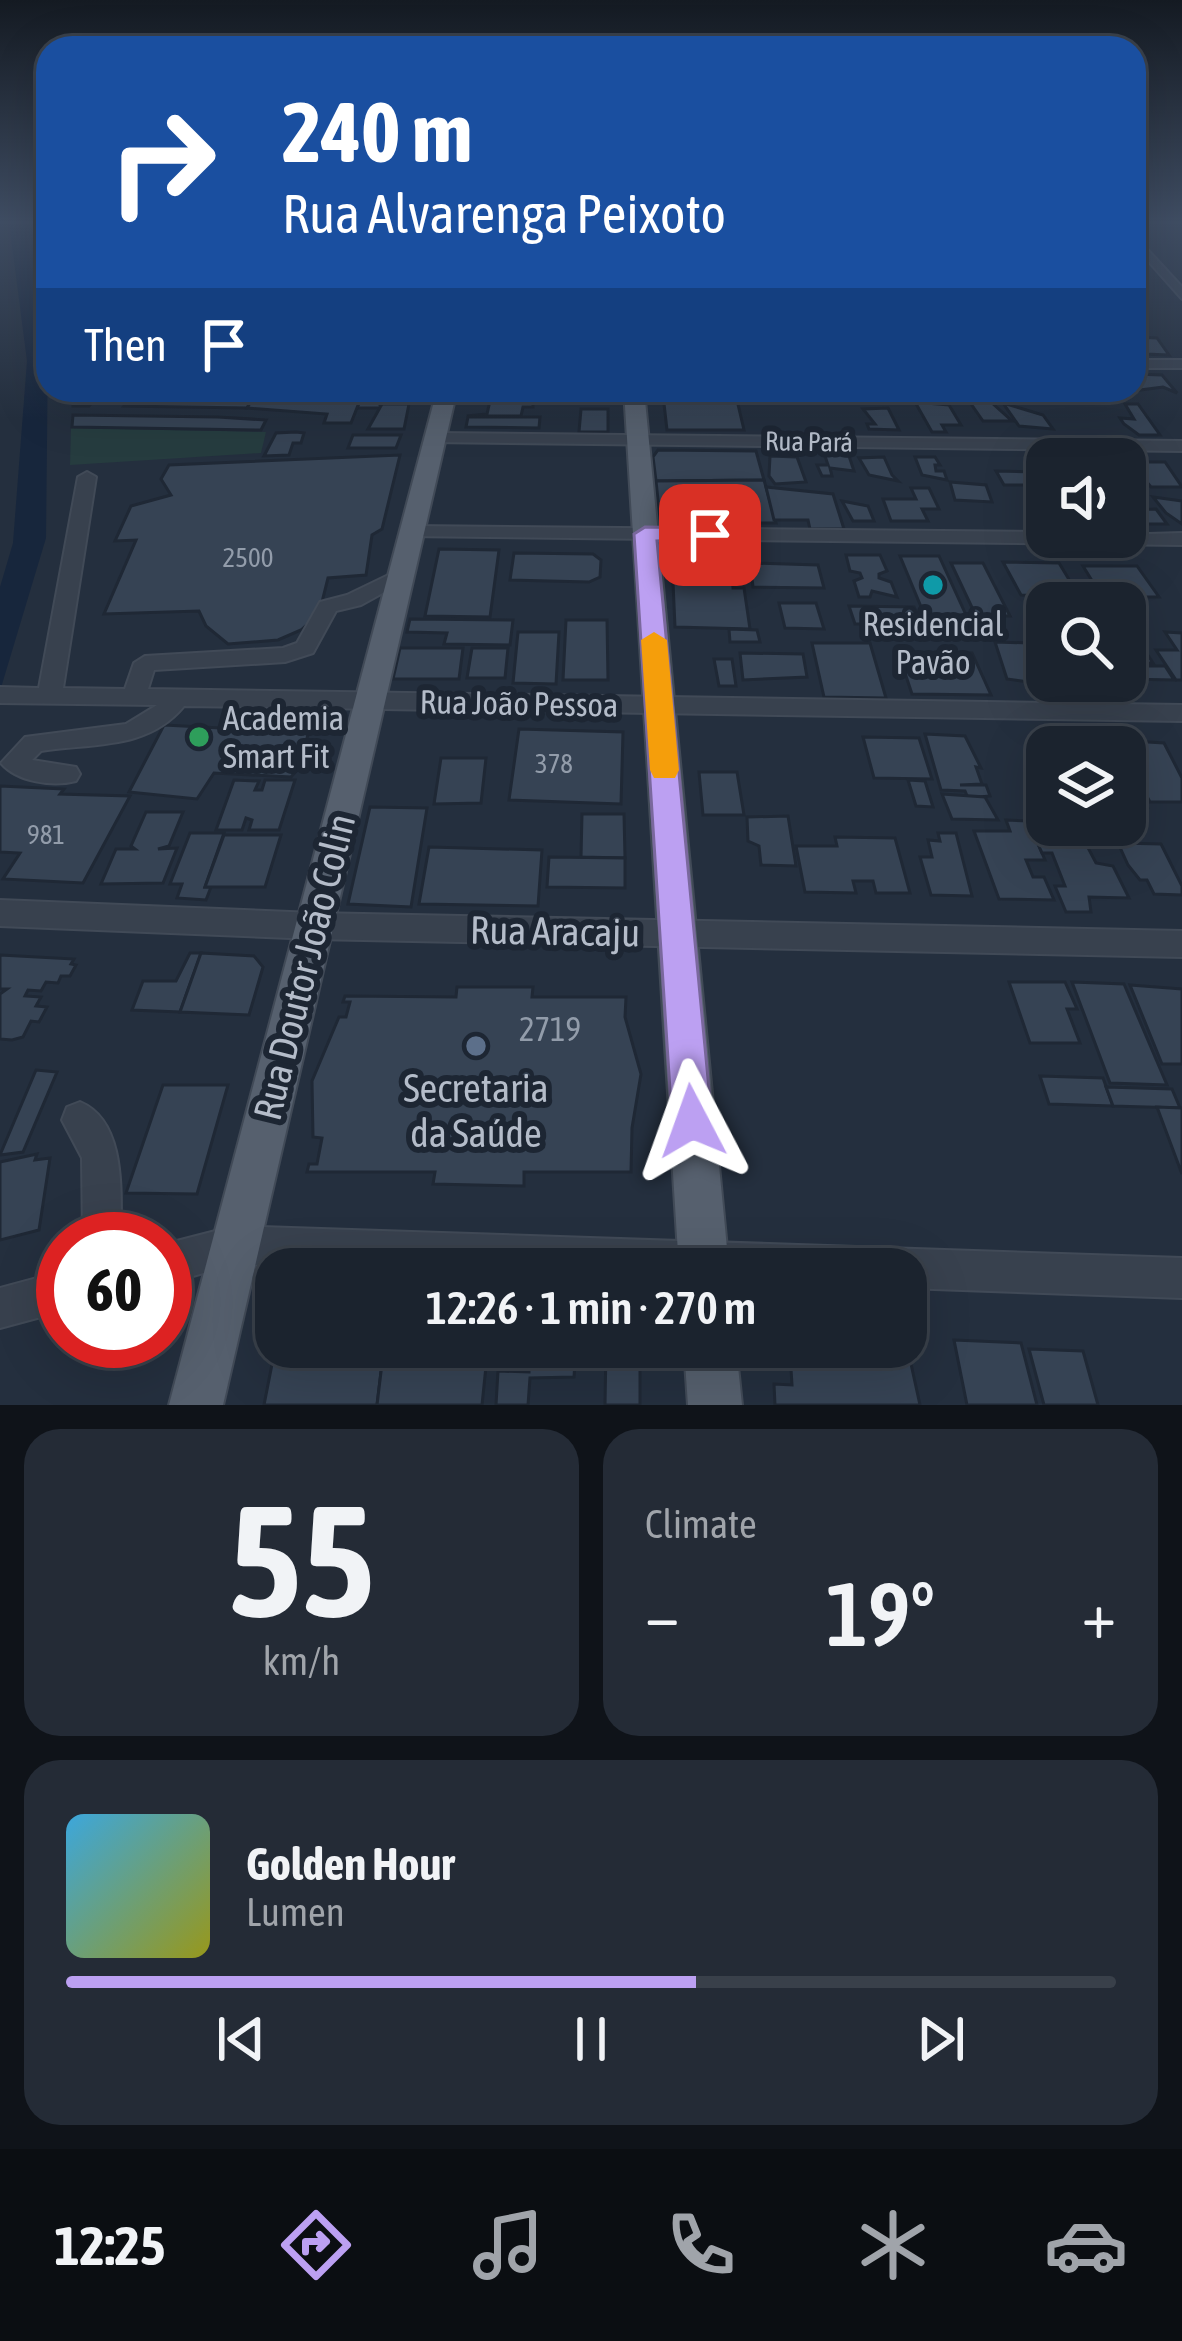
<!DOCTYPE html>
<html lang="en">
<head>
<meta charset="utf-8">
<style>
  :root { --surface:#1b232e; --page:#242b36; --text:#f1f3f6; --muted:#a0a4aa; --line:#39404a; --accent:#bca0f2 }
  body { margin:0; font-family:"Asap Condensed",sans-serif; background:var(--page); color:var(--text); height:100vh; display:flex; flex-direction:column; font-size:45px; white-space:nowrap }
  * { box-sizing:border-box; margin:0 }
  p { font-size:39px; color:var(--muted) }
  .icon { flex:none; width:66px; height:66px; fill:none; stroke:currentColor; stroke-width:2; stroke-linecap:round; stroke-linejoin:round }
  .map { position:relative; height:1405px; overflow:hidden }
  .sheet { display:flex; flex-direction:column; gap:24px; padding:24px; background:#0f1319; flex:1 }
  .sheet>* { flex:none }
  .top-card { position:absolute; left:36px; top:36px; width:1110px; height:366px; border-radius:36px; box-shadow:0 12px 48px #0002,0 0 0 3px var(--line); background:#1a4fa0; color:#fff; overflow:hidden }
  .controls { position:absolute; left:1026px; top:438px; display:grid; gap:24px }
  .controls a { display:grid; place-items:center; width:120px; height:120px; border-radius:24px; background:var(--surface); box-shadow:0 12px 48px #0002,0 0 0 3px var(--line); font-size:60px }
  .speed { position:absolute; left:36px; top:1212px; display:flex; gap:24px; font-size:60px; font-weight:700; text-align:center }
  .speed>* { display:grid; place-content:center; width:156px; height:156px; border-radius:50%; background:var(--surface); box-shadow:0 12px 48px #0002,0 0 0 3px var(--line); line-height:1 }
  .speed .limit { border:18px solid #d22; background:#fff; color:#111 }
  .pin { position:absolute; display:grid; place-items:center; width:102px; height:102px; color:#fff; margin:-51px; border-radius:24px; box-shadow:0 6px 18px #0006 }
  .me { position:absolute; width:132px; margin:-66px; rotate:356deg; stroke-linejoin:round; filter:drop-shadow(0 0 9px #0008) }
  .turn { display:flex; align-items:center; gap:42px; height:252px; padding:0 48px; font-size:54px }
  .turn .icon { width:156px; height:156px; stroke-width:2.5 }
  .turn b { display:block; font-size:84px; line-height:102px }
  .then { display:flex; align-items:center; height:114px; padding:0 48px; background:#0003; gap:24px; font-size:45px }
  .big { font-size:90px; font-weight:600; line-height:1.1 }
  .sheet .widget { flex:1; display:flex; flex-direction:column; justify-content:center; gap:18px; min-width:0; padding:0 42px; border-radius:36px; background:var(--page) }
  .sheet .dial { align-items:center; gap:0 }
  .dial b { font-size:156px; line-height:1 }
  .song { display:flex; align-items:center; gap:36px }
  .cover { width:144px; height:144px; border-radius:18px; background:linear-gradient(135deg,hsl(200 70% 55%),hsl(60 70% 35%)) }
  .played { height:12px; border-radius:6px; background:linear-gradient(90deg,var(--accent) 60%,var(--line) 60%) }
  .keys { display:flex; justify-content:space-around; direction:ltr }
  .heat { display:flex; justify-content:space-between; align-items:center; font-size:66px; direction:ltr }
  .sheet .tiles { flex:1; display:grid; gap:24px; grid-template-columns:1fr 1fr }
  .widget:last-child { grid-column:span 2 }
  .trip { position:absolute; left:255px; top:1248px; width:672px; height:120px; border-radius:36px; background:var(--surface); box-shadow:0 12px 48px #0002,0 0 0 3px var(--line); font-weight:600; line-height:120px; text-align:center }
  .tab-bar { display:flex; height:192px; justify-content:space-around; align-items:center; background:#0b0e12; color:var(--muted) }
  .tab-bar .icon { width:84px; height:84px }
  .tab-bar .current { color:var(--accent) }
  .tab-bar b { font-size:54px; color:var(--text) }
  .map>svg:first-child { display:block }
  .green { fill:#263c3f }
  .water { fill:#17263c }
  .building { fill:#364354; stroke:#1f2835; stroke-width:3 }
  .lines { fill:none; stroke-linecap:round; stroke-linejoin:round }
  .minor-casing { stroke:#414a57; stroke-width:4 }
  .major-casing { stroke:#414a57; stroke-width:4 }
  .minor { fill:#38414e; fill-rule:evenodd }
  .major { fill:#56606e; fill-rule:evenodd }
  .route { fill:#bca0f2; stroke:#7a689d; stroke-width:3 }
  .slow { fill:#f59e0b }
  .culture-dot { fill:#0f9aa8; stroke:#1d2633; stroke-width:4.5 }
  .leisure-dot { fill:#2e9e5b; stroke:#1d2633; stroke-width:4.5 }
  .service-dot { fill:#5c6f8a; stroke:#1d2633; stroke-width:4.5 }
  .labels { text-anchor:middle; stroke-width:12; stroke-linejoin:round; paint-order:stroke }
  .far-street-label { font-size:27px; fill:#b4bcc9; stroke:#1d2633 }
  .number-label { font-size:27px; fill:#929caa }
  .poi-label { font-size:33px; fill:#b4bcc9; stroke:#1d2633 }
  .street-label { font-size:33px; fill:#b4bcc9; stroke:#1d2633 }
  .near-number-label { font-size:33px; fill:#929caa }
  .near-street-label { font-size:39px; fill:#b4bcc9; stroke:#1d2633 }
  .near-poi-label { font-size:39px; fill:#b4bcc9; stroke:#1d2633 }
</style>
</head>
<body>
<div class="map">
<svg width="1182" height="1405" viewBox="0 0 1182 1405">
  <rect width="100%" height="100%" fill="#242f3e"/>
  <polygon class="green" points="71,428 266,432 261,453 70,465"/>
  <polygon class="water" points="9,222 31,222 48,343 46,538 0,691 0,587 13,543 27,361"/>
  <g class="building">
    <polygon points="1134,337 1157,338 1169,355 1145,354"/>
    <polygon points="1134,374 1162,375 1177,393 1163,387 1140,390"/>
    <polygon points="73,390 104,390 89,406 73,406"/>
    <polygon points="137,390 214,390 257,392 247,408 124,406"/>
    <polygon points="364,390 385,390 380,408 357,408"/>
    <polygon points="364,390 351,423 324,423 327,414 247,408 258,390"/>
    <polygon points="385,390 416,390 409,404 380,404"/>
    <polygon points="510,390 530,390 529,398 459,398 461,391 506,391 509,398"/>
    <polygon points="663,395 736,396 744,430 667,430"/>
    <polygon points="979,395 997,395 1002,402 991,402 1012,421 983,421 969,401 983,401"/>
    <polygon points="490,401 527,402 533,402 533,407 523,407 521,416 467,416 487,414"/>
    <polygon points="915,402 949,405 961,425 942,425 946,432 932,432"/>
    <polygon points="1003,403 1043,415 1053,429 1019,426"/>
    <polygon points="382,404 409,404 404,429 368,429"/>
    <polygon points="1125,404 1138,404 1160,435 1139,435 1124,424 1120,418 1134,419"/>
    <polygon points="888,408 899,430 869,429 867,424 875,424 863,409"/>
    <polygon points="581,409 608,409 608,432 579,432"/>
    <polygon points="73,415 218,417 266,420 261,430 72,427"/>
    <polygon points="468,417 540,417 539,428 466,427"/>
    <polygon points="296,432 304,433 301,443 293,443 289,455 264,456 276,433"/>
    <polygon points="353,435 401,435 396,448 348,448"/>
    <polygon points="658,450 756,451 764,480 656,481 653,457"/>
    <polygon points="830,453 849,456 854,471 830,468 832,476 822,476 817,465 828,465 825,456"/>
    <polygon points="400,455 382,529 372,535 366,575 328,578 319,614 301,630 278,640 228,644 206,626 199,611 104,614 136,540 115,541 131,506 171,495 161,479 169,465"/>
    <polygon points="770,456 797,457 806,482 775,484 769,476"/>
    <polygon points="884,457 892,475 898,481 869,475 859,458"/>
    <polygon points="915,457 935,457 940,465 935,465 936,471 944,471 947,480 922,475"/>
    <polygon points="1130,462 1165,462 1182,487 1151,487"/>
    <polygon points="996,471 1036,472 1045,485 1004,485"/>
    <polygon points="764,480 776,523 668,523 660,519 656,481"/>
    <polygon points="950,482 986,485 992,502 955,500"/>
    <polygon points="766,487 833,494 844,529 810,529 808,520 774,520"/>
    <polygon points="911,488 929,488 939,509 922,509 928,521 891,521 883,499 916,499"/>
    <polygon points="1153,497 1182,501 1182,524 1166,513"/>
    <polygon points="842,501 868,506 874,521 853,521"/>
    <polygon points="1156,509 1167,524 1148,524 1130,510"/>
    <polygon points="439,549 499,550 490,617 425,616"/>
    <polygon points="514,553 593,554 601,560 600,577 589,582 510,580"/>
    <polygon points="846,555 880,555 887,571 879,574 879,578 891,582 897,597 872,591 870,597 859,597 854,581 862,578 860,573 850,571"/>
    <polygon points="900,556 939,556 966,615 924,614"/>
    <polygon points="672,560 730,561 733,588 744,588 750,629 675,627"/>
    <polygon points="1003,562 1059,563 1079,596 1021,595"/>
    <polygon points="750,563 818,565 824,588 753,587"/>
    <polygon points="951,563 983,563 1010,616 976,616"/>
    <polygon points="1083,566 1137,566 1159,597 1102,597"/>
    <polygon points="779,603 816,603 824,629 785,628"/>
    <polygon points="849,606 914,607 922,624 855,624"/>
    <polygon points="410,619 513,620 510,645 444,644 447,633 407,632"/>
    <polygon points="566,620 607,620 608,680 563,680"/>
    <polygon points="729,629 757,630 760,642 730,642"/>
    <polygon points="518,632 559,632 556,684 513,683"/>
    <polygon points="1165,632 1182,633 1182,680 1176,680 1156,650 1177,650"/>
    <polygon points="1125,640 1138,640 1153,663 1138,663 1140,666 1165,666 1174,680 1125,679"/>
    <polygon points="995,642 1030,643 1051,685 1007,679"/>
    <polygon points="812,643 870,643 886,698 824,697"/>
    <polygon points="400,648 463,648 459,679 393,679"/>
    <polygon points="472,648 508,648 505,678 467,678"/>
    <polygon points="898,652 972,653 991,695 912,694"/>
    <polygon points="740,653 803,654 807,677 743,680"/>
    <polygon points="714,659 732,659 736,686 719,686"/>
    <polygon points="164,725 240,729 310,728 298,769 291,777 214,773 197,799 129,792"/>
    <polygon points="519,729 623,732 621,804 509,800"/>
    <polygon points="925,734 965,736 981,768 976,767 982,784 960,785 986,785 990,796 968,798 965,791 941,790"/>
    <polygon points="863,737 919,738 932,779 874,778"/>
    <polygon points="1116,740 1164,743 1182,778 1182,802 1150,802 1125,756 1125,747"/>
    <polygon points="441,758 486,758 481,803 434,804"/>
    <polygon points="1125,762 1130,777 1147,807 1125,806"/>
    <polygon points="699,772 737,772 744,815 703,815"/>
    <polygon points="234,780 259,781 255,790 262,790 265,780 295,780 279,830 249,830 252,820 246,818 242,830 216,830"/>
    <polygon points="908,780 925,781 933,807 916,806"/>
    <polygon points="0,786 64,789 60,794 130,796 83,883 3,879 20,853 0,852"/>
    <polygon points="942,794 985,797 998,820 952,819"/>
    <polygon points="370,807 427,808 411,907 348,904"/>
    <polygon points="146,812 183,812 169,846 158,849 177,848 163,883 101,884 116,849 135,849 131,846"/>
    <polygon points="582,814 624,814 625,858 581,857"/>
    <polygon points="788,816 796,866 761,865 759,846 748,841 747,817"/>
    <polygon points="1006,820 1028,821 1045,860 1026,860 1033,877 1044,877 1054,900 999,899 974,831 1010,831"/>
    <polygon points="1028,821 1076,825 1096,863 1113,866 1129,898 1089,897 1091,912 1066,912 1055,886 1065,886 1052,853 1042,853"/>
    <polygon points="190,833 224,833 205,887 211,887 206,900 177,898 182,884 170,884"/>
    <polygon points="938,833 956,833 972,896 931,895 920,857 932,857 928,840 940,841"/>
    <polygon points="224,835 281,835 265,887 205,887"/>
    <polygon points="835,837 895,838 910,893 876,893 873,881 853,881 856,893 805,892 796,846 837,846"/>
    <polygon points="1118,843 1161,844 1182,886 1182,895 1154,894 1147,880 1140,880 1128,865"/>
    <polygon points="429,847 542,850 538,906 419,904"/>
    <polygon points="549,857 625,858 625,888 547,887"/>
    <polygon points="190,953 201,953 180,1012 132,1010 143,981 176,981"/>
    <polygon points="201,953 254,956 263,967 249,1015 180,1012"/>
    <polygon points="0,955 74,959 71,964 76,965 70,976 61,976 58,983 46,982 41,991 28,990 25,996 41,997 36,1006 47,1007 39,1022 31,1021 23,1037 12,1040 0,1039 0,994 7,989 0,989"/>
    <polygon points="1009,982 1065,982 1077,1009 1067,1009 1080,1043 1030,1043"/>
    <polygon points="1072,982 1124,984 1167,1085 1110,1083"/>
    <polygon points="1130,985 1182,989 1182,1064 1162,1064"/>
    <polygon points="457,987 533,987 532,997 626,997 625,1017 641,1074 632,1128 631,1172 524,1172 524,1186 433,1184 435,1172 307,1172 309,1164 317,1164 322,1138 313,1137 312,1081 339,1017 346,1017 350,1002 343,1002 345,996 456,997"/>
    <polygon points="36,1070 57,1072 23,1152 0,1155"/>
    <polygon points="1040,1076 1103,1078 1113,1106 1049,1104"/>
    <polygon points="163,1085 228,1085 197,1194 126,1193"/>
    <polygon points="1106,1087 1172,1089 1180,1108 1113,1106"/>
    <polygon points="1157,1107 1182,1108 1182,1174"/>
    <polygon points="37,1154 35,1160 50,1158 39,1230 0,1240 0,1162"/>
    <polygon points="954,1340 1021,1343 1037,1405 967,1405"/>
    <polygon points="906,1341 920,1405 775,1405 774,1384 792,1385 791,1369 811,1365 809,1347 906,1347"/>
    <polygon points="276,1344 384,1347 377,1405 264,1405"/>
    <polygon points="384,1347 488,1347 482,1405 377,1405"/>
    <polygon points="529,1347 576,1347 574,1377 530,1378 528,1405 496,1405 498,1371 529,1372"/>
    <polygon points="606,1347 640,1347 640,1405 605,1405"/>
    <polygon points="1029,1349 1083,1351 1098,1405 1044,1405"/>
  </g>
  <g class="lines">
    <g class="minor-casing">
      <g id="minor">
        <polygon points="1134,235 1182,287 1182,299 1134,245"/>
        <rect x="1134" y="360" width="48" height="8"/>
        <polygon points="435,433 1182,441 1182,451 429,442 427,438"/>
        <path d="M87,472L96,477L63,688L125,689L134,663L145,656L283,648L297,643L320,602L347,595L401,569L411,575L408,579L361,605L336,611L313,653L285,662L154,670L148,689L1182,705V721L184,706C148,750 93,743 41,751L32,760L76,767L80,774L76,781C53,787 17,782 1,763L25,737L126,724L157,705L0,703V687L39,688L78,477Z"/>
        <polygon points="412,526 1047,532 1047,537 1182,533 1182,545 405,536 402,532"/>
        <polygon points="0,900 314,913 1182,931 1182,957 314,939 0,926"/>
        <path d="M80,1102C128,1122 120,1197 121,1239H83L82,1158L62,1120L67,1107Z"/>
        <polygon points="235,1226 1182,1258 1182,1298 906,1288 906,1269 365,1269 235,1264 165,1284 165,1244"/>
        <polygon points="63,1271 63,1311 0,1328 0,1288"/>
      </g>
    </g>
    <g class="major-casing">
      <g id="major">
        <polygon points="437,390 457,390 223,1405 169,1405"/>
        <polygon points="624,390 644,390 729,1269 679,1269"/>
        <polygon points="684,1347 736,1347 742,1405 688,1405"/>
      </g>
    </g>
    <use href="#minor" class="minor"/>
    <use href="#major" class="major"/>
  </g>
  <linearGradient id="sky" x2="0" y2="1"><stop stop-color="#141a22"/><stop offset="0.53" stop-color="#3f4d63"/><stop offset="1" stop-color="#3f4d63" stop-opacity="0"/></linearGradient>
  <rect width="1182" height="419" fill="url(#sky)"/>
  <polygon class="route" points="710,528 718,530 718,539 657,541 712,1121 706,1135 692,1141 678,1135 672,1121 634,534 645,527"/>
  <polygon class="slow" points="654,632 667,640 679,770 675,778 654,778 650,770 641,640"/>
  <circle class="culture-dot" cx="933" cy="585" r="12"/>
  <circle class="leisure-dot" cx="199" cy="737" r="12"/>
  <circle class="service-dot" cx="476" cy="1046" r="12"/>
  <g class="labels">
    <g class="far-street-label">
      <text transform="translate(809 442) rotate(1)" y="9">Rua Pará</text>
    </g>
    <g class="number-label">
      <text x="248" y="567">2500</text>
      <text x="554" y="773">378</text>
      <text x="46" y="844">981</text>
    </g>
    <g class="poi-label">
      <text x="933" y="636">Residencial<tspan x="933" dy="38">Pavão</tspan></text>
      <text x="223" y="730" text-anchor="start">Academia<tspan x="223" dy="38">Smart Fit</tspan></text>
    </g>
    <g class="street-label">
      <text transform="translate(519 703) rotate(1)" y="12">Rua João Pessoa</text>
    </g>
    <g class="near-number-label">
      <text x="550" y="1041">2719</text>
    </g>
    <g class="near-street-label">
      <text transform="translate(555 931) rotate(1)" y="14">Rua Aracaju</text>
      <text transform="translate(304 967) rotate(-76)" y="14">Rua Doutor João Colin</text>
    </g>
    <g class="near-poi-label">
      <text x="476" y="1102">Secretaria<tspan x="476" dy="45">da Saúde</tspan></text>
    </g>
  </g>
</svg>
<div class="controls">
<a><svg class="icon" aria-label="sound" viewBox="0 0 24 24"><path d="M4 9h4l5-4v14l-5-4H4zM17 9q2 3 0 6"/></svg></a>
<a><svg class="icon" aria-label="search" viewBox="0 0 24 24"><circle cx="10" cy="10" r="6"/><path d="M15 15l6 6"/></svg></a>
<a><svg class="icon" aria-label="layers" viewBox="0 0 24 24"><path d="M12 4l9 5-9 5-9-5zM3 14l9 5 9-5"/></svg></a>
</div>
<div class="speed"><div class="limit">60</div></div>
<div class="pin" style="left:710px;top:535px;background:#d93025"><svg class="icon" aria-label="arrive" viewBox="0 0 24 24"><path d="M6 21V4h12l-3 4 3 4H6"/></svg></div>
<svg class="me" style="left:692px;top:1121px" viewBox="-20 -20 40 40"><path d="M0-17L14 15 0 8-14 15z" fill="#bca0f2" stroke="#fff" stroke-width="4"/></svg>
<div class="trip">12:26 · 1 min · 270 m</div>
<div class="top-card">
<div class="turn"><svg class="icon" aria-label="right" viewBox="0 0 24 24"><path d="M7 20v-9h11M14 6l5 5-5 5"/></svg><div><b>240 m</b>Rua Alvarenga Peixoto</div></div>
<div class="then">Then<svg class="icon" aria-label="arrive" viewBox="0 0 24 24"><path d="M6 21V4h12l-3 4 3 4H6"/></svg></div>
</div>
</div>
<section class="sheet">
<div class="tiles">
<div class="widget dial"><b>55</b><p>km/h</p></div>
<div class="widget"><p>Climate</p>
<div class="heat"><a>−</a><b class="big">19°</b><a>+</a></div>
</div>
<div class="widget">
<div class="song"><i class="cover"></i><div><b>Golden Hour</b><p>Lumen</p></div></div>
<div class="played"></div>
<div class="keys"><svg class="icon" aria-label="previous" viewBox="0 0 24 24"><path d="M18 5L8 12l10 7zM5 5v14"/></svg><svg class="icon" aria-label="pause" viewBox="0 0 24 24"><path d="M8 5v14M16 5v14"/></svg><svg class="icon" aria-label="next" viewBox="0 0 24 24"><path d="M6 5l10 7-10 7zM19 5v14"/></svg></div>
</div>
</div>
</section>
<nav class="tab-bar">
<b>12:25</b>
<svg class="icon current" aria-label="directions" viewBox="0 0 24 24"><path d="M12 3l9 9-9 9-9-9zM9 14v-3h6M13 9l2 2-2 2"/></svg>
<svg class="icon" aria-label="music" viewBox="0 0 24 24"><path d="M9 18V5l10-2v13"/><circle cx="6" cy="18" r="3"/><circle cx="16" cy="16" r="3"/></svg>
<svg class="icon" aria-label="phone" viewBox="0 0 24 24"><path d="M5 4h4l2 5-3 2q2 4 5 5l2-3 5 2v4C11 20 4 13 5 4z"/></svg>
<svg class="icon" aria-label="climate" viewBox="0 0 24 24"><path d="M12 3v18M4 7l16 10M4 17L20 7"/></svg>
<svg class="icon" aria-label="car" viewBox="0 0 24 24"><path d="M5 17H2v-5l4-1 3-4h7l3 4 3 1v5h-3M9 17h6M6 11h13"/><circle cx="7" cy="17" r="2"/><circle cx="17" cy="17" r="2"/></svg>
</nav>
</body>
</html>
